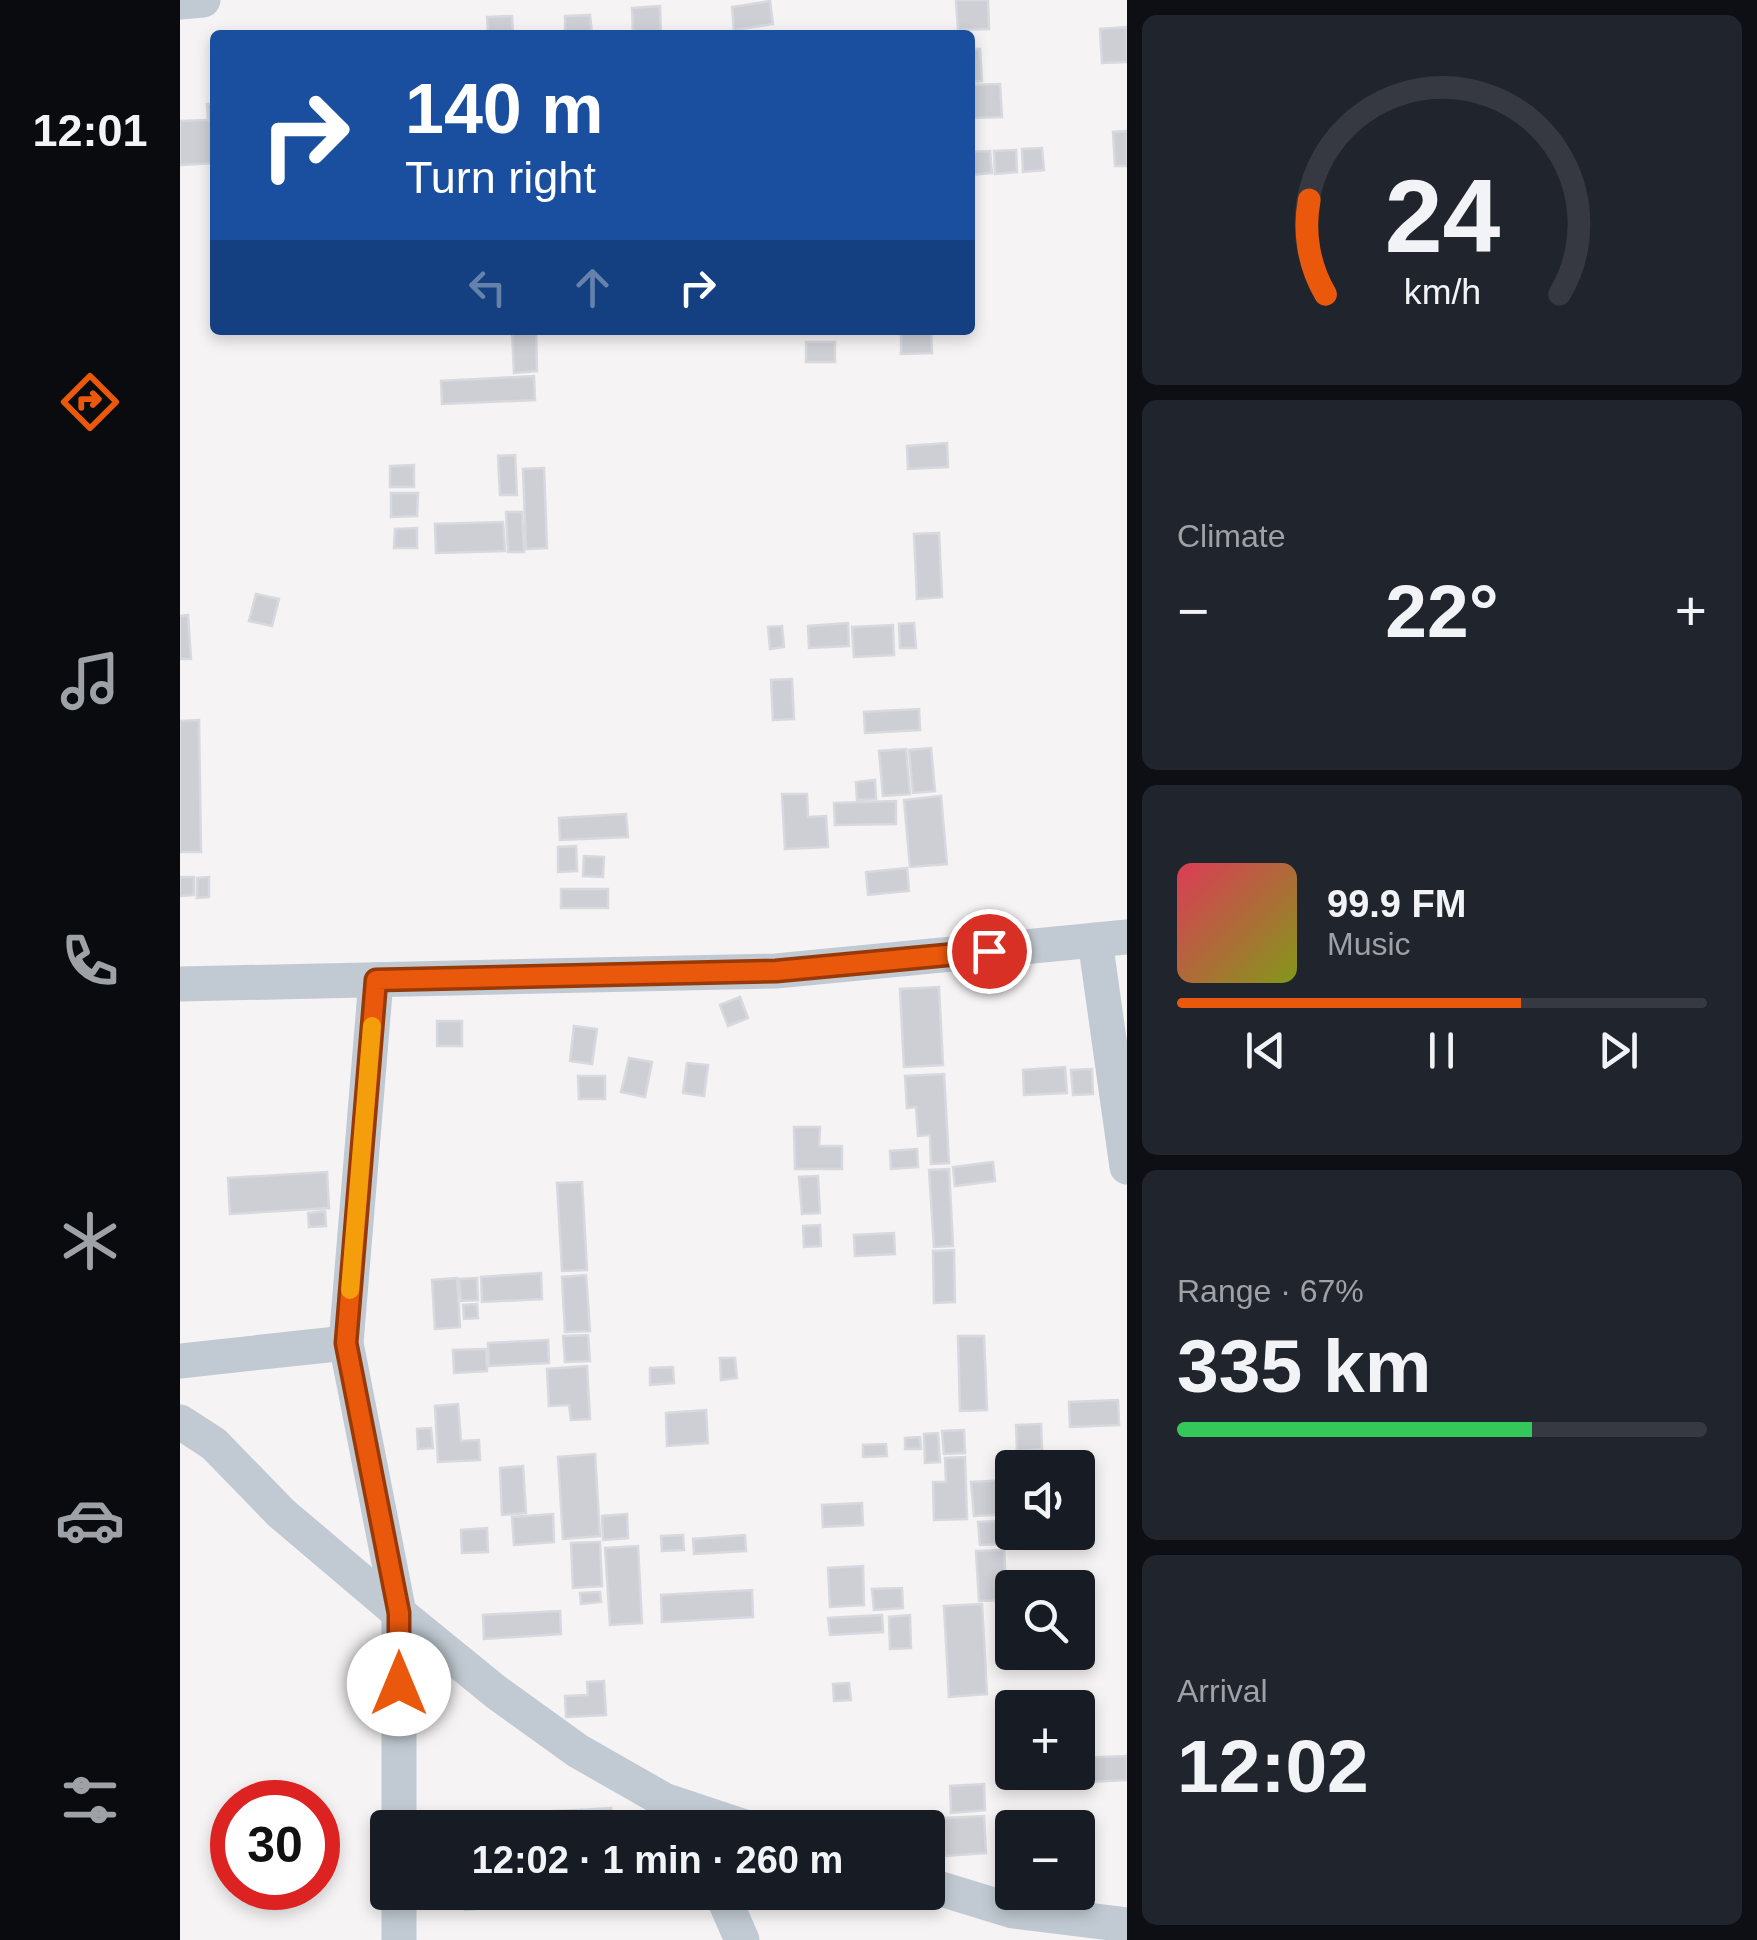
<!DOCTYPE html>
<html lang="en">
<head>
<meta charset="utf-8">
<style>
  :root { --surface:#171b24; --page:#20242c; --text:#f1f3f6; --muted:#9ea1a6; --line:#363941; --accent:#ea580c }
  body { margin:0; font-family:Arial,sans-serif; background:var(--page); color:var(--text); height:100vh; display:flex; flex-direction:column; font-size:38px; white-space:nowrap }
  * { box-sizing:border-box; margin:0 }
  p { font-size:32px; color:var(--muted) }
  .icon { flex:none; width:55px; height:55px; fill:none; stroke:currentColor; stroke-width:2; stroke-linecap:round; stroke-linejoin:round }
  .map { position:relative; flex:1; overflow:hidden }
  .panel { display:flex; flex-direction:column; gap:15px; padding:15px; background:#0d0f14; width:630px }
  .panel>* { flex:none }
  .banner { position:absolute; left:30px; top:30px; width:765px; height:305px; border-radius:10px; box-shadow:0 5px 15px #0003; background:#1a4fa0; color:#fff; overflow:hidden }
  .fabs { position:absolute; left:815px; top:1450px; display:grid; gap:20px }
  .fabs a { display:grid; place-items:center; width:100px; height:100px; border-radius:10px; background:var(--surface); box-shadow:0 5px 15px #0003; font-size:50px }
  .speed { position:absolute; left:30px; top:1780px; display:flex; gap:20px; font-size:50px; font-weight:700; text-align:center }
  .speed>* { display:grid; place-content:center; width:130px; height:130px; border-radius:50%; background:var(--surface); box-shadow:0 5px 15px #0003; line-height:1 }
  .speed .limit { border:15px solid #d22; background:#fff; color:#111 }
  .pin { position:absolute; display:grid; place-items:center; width:85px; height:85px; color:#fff; margin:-42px; border:5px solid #fff; border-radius:50%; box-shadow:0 2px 10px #0007 }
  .me { position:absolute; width:110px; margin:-55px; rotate:0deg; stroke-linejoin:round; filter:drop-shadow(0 0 8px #0008) }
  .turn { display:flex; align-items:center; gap:35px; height:210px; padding:0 30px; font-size:45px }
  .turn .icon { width:130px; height:130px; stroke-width:2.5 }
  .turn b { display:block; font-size:70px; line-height:85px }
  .lanes { display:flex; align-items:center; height:95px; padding:0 30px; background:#0003; justify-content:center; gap:50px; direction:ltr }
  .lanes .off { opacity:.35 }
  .big { font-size:75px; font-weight:700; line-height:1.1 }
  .panel .tile { flex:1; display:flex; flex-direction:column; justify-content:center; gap:15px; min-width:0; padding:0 35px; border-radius:15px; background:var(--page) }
  .panel .dial { align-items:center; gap:0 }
  .dial svg { height:260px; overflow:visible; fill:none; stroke:var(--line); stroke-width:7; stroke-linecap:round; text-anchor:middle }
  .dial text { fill:var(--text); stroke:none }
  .song { display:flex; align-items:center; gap:30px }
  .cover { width:120px; height:120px; border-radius:15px; background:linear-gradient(135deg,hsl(350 70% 55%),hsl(70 70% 35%)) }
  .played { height:10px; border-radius:5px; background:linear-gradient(90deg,var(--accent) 65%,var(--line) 65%) }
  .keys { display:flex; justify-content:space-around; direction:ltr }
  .heat { display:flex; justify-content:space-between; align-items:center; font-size:55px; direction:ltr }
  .charge { height:15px; border-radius:8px; background:linear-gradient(90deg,#34c759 67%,var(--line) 0) }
  .trip { position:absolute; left:190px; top:1810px; width:575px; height:100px; border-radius:10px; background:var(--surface); box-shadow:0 5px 15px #0003; font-weight:700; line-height:100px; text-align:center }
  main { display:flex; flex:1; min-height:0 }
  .menu { display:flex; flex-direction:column; width:180px; justify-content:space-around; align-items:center; background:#090b0e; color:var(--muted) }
  .menu .icon { width:70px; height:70px }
  .menu .on { color:var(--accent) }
  .menu b { font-size:45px; color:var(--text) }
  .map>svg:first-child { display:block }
  .building { fill:#cdcfd5; stroke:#d7d9de; stroke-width:2.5 }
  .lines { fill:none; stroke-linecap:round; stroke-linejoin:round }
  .minor { stroke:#c1cad2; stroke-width:35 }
  .route-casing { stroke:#983908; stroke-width:25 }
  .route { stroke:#ea580c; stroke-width:18 }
  .slow { stroke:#f59e0b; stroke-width:18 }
</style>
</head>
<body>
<main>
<nav class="menu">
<b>12:01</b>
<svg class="icon on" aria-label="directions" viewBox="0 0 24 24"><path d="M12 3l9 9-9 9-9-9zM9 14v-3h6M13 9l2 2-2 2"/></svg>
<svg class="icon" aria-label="music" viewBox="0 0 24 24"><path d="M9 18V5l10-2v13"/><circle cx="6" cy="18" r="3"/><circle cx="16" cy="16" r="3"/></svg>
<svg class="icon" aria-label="phone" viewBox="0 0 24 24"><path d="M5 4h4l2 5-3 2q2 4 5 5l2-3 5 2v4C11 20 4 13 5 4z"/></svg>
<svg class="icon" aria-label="climate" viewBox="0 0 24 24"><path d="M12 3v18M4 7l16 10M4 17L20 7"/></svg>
<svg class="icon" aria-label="car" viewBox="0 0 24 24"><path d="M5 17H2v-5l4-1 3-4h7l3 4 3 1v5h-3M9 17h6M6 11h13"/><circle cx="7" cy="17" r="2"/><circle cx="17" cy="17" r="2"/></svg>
<svg class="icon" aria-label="filters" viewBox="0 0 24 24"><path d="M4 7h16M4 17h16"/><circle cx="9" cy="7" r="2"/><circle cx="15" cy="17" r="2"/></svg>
</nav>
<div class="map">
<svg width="947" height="1940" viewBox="0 0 947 1940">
  <rect width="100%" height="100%" fill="#f5f3f3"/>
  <g class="building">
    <polygon points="776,0 808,0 809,29 778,30"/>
    <polygon points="590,1 593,24 554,30 552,7"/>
    <polygon points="480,6 481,33 453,34 452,8"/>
    <polygon points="410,15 412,34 385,35 385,16"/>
    <polygon points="332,16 333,35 308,35 307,17"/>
    <polygon points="947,27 947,62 922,63 920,29"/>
    <polygon points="790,49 800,49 802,81 790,82"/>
    <polygon points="820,84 822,117 790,118 790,85"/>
    <polygon points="35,103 35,163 0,165 0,121 28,120 27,104"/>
    <polygon points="947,131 947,166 935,166 933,132"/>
    <polygon points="862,148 864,170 843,172 842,149"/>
    <polygon points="836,150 837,172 815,174 814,151"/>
    <polygon points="810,151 812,173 790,175 790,152"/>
    <polygon points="332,330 356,330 357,371 334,373"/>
    <polygon points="721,330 751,330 752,353 721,354"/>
    <rect x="626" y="342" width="29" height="20"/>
    <polygon points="354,376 355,400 262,404 261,381"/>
    <polygon points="767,443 768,467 728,469 727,446"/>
    <polygon points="335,455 337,495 320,495 318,456"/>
    <polygon points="234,465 234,487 210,487 210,466"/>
    <polygon points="364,468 367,548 346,549 343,469"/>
    <polygon points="211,493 238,493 237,516 211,517"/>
    <polygon points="326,512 342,512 344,552 328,552"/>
    <polygon points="323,522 325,551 256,553 255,524"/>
    <polygon points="237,528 237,548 214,548 215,529"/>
    <polygon points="759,533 762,597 737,599 734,534"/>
    <polygon points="76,594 99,599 92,626 69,621"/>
    <polygon points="8,615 11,659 0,659 0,616"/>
    <polygon points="668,623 669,646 629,648 628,626"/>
    <polygon points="734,623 736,648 720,648 719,624"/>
    <polygon points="713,625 714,655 674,657 672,627"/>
    <polygon points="602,626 604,647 590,649 588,627"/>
    <polygon points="612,679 614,719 593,720 591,680"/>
    <polygon points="739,709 740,730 685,733 684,712"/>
    <polygon points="19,720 21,852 0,852 0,721"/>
    <polygon points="751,748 755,791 733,793 729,750"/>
    <polygon points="726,749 730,794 703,796 699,751"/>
    <polygon points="695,780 696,799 677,800 676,782"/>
    <polygon points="602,794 627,794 628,817 646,816 648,847 605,849"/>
    <polygon points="761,796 767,864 730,867 724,800"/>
    <polygon points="716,801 716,824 655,825 654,803"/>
    <polygon points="446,814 448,837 380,840 379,818"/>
    <polygon points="396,846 397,871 378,872 378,847"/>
    <polygon points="404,856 424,857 423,877 403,876"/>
    <polygon points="727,868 729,891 688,895 686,872"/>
    <polygon points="0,877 14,877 14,895 0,896"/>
    <polygon points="29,877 29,897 17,898 17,878"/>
    <rect x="381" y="889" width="47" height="19"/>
    <polygon points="759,987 763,1065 724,1067 720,989"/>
    <polygon points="560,997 568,1018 548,1026 540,1005"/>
    <rect x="257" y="1021" width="25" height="25"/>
    <polygon points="394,1026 417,1029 412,1064 390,1061"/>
    <polygon points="449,1058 472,1062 465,1097 441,1092"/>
    <polygon points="507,1063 528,1065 524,1096 503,1093"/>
    <polygon points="885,1067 887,1093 844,1095 843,1070"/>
    <polygon points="912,1069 913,1094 893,1095 891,1070"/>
    <polygon points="764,1074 769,1163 751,1164 750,1135 738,1136 736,1107 727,1108 725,1076"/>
    <polygon points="398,1076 425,1076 425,1099 399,1099"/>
    <polygon points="614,1127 640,1127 639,1146 662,1146 662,1169 615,1169"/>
    <polygon points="737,1149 738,1167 711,1169 710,1151"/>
    <polygon points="813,1162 815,1181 775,1186 773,1167"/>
    <polygon points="769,1169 773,1246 754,1247 749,1170"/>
    <polygon points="147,1172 149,1208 50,1214 48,1178"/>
    <polygon points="638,1176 640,1213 622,1214 619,1177"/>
    <polygon points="402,1182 407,1270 382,1271 377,1183"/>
    <polygon points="145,1211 146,1226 129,1227 128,1213"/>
    <polygon points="640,1225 641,1246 624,1247 623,1226"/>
    <polygon points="714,1233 715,1254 675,1256 674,1235"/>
    <polygon points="774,1250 775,1302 754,1303 753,1251"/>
    <polygon points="361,1273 362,1299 302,1302 301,1277"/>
    <polygon points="406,1275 410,1331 385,1332 382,1277"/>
    <polygon points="277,1278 280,1327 255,1329 252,1280"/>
    <polygon points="297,1278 298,1300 281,1301 279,1279"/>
    <polygon points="297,1304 298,1318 284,1319 283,1305"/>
    <polygon points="408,1335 410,1361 385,1362 383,1336"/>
    <polygon points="778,1336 804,1336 807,1410 780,1411"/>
    <polygon points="368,1340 369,1363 309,1366 308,1343"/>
    <polygon points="306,1349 307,1371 274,1373 273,1350"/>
    <polygon points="540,1358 555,1358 557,1378 541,1380"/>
    <polygon points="407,1366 410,1419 391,1420 389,1405 369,1406 367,1369"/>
    <polygon points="493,1367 494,1383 470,1385 470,1368"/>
    <polygon points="938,1400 939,1425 890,1427 889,1402"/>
    <polygon points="278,1404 281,1441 299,1440 300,1460 258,1462 255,1406"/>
    <polygon points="526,1410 528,1443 487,1446 486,1413"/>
    <polygon points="861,1424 862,1449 837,1451 836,1425"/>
    <polygon points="251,1428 253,1448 238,1449 237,1429"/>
    <polygon points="784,1430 785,1453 764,1454 762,1431"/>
    <polygon points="758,1433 760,1462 745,1463 744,1434"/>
    <polygon points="740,1437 741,1449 725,1449 725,1438"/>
    <polygon points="706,1444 707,1456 683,1457 683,1445"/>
    <polygon points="415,1454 420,1536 383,1539 378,1457"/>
    <polygon points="785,1457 787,1519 754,1520 753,1482 766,1482 765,1458"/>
    <polygon points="343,1466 346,1513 322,1515 320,1468"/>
    <polygon points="832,1480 832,1514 794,1516 791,1482"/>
    <polygon points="682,1503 683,1525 643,1527 642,1505"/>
    <polygon points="373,1514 374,1542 334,1545 332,1517"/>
    <polygon points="447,1514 448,1538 423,1540 422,1516"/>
    <polygon points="823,1521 824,1544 800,1545 798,1522"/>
    <polygon points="307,1528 308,1552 282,1553 281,1530"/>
    <polygon points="503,1535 504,1550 482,1551 481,1536"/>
    <polygon points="565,1535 566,1551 514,1554 513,1539"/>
    <polygon points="420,1542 422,1586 393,1588 391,1543"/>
    <polygon points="458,1546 462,1623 430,1625 425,1548"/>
    <polygon points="824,1550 827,1600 799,1601 796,1551"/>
    <polygon points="683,1566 684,1605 650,1607 648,1568"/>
    <polygon points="722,1588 723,1608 694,1610 692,1589"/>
    <polygon points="572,1590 573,1617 482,1622 481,1595"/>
    <polygon points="420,1592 421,1602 401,1604 400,1593"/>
    <polygon points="802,1604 807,1694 769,1697 764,1606"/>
    <polygon points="380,1611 381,1634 304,1639 303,1615"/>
    <polygon points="702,1615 703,1632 650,1635 648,1618"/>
    <polygon points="730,1615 731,1648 710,1649 709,1617"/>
    <polygon points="424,1681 426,1715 386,1717 385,1696 408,1695 407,1682"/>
    <polygon points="669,1683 671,1700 654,1701 653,1684"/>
    <polygon points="947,1756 947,1780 891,1783 890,1772 898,1772 898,1758"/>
    <polygon points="804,1784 805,1810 771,1813 770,1786"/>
    <polygon points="431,1808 432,1827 401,1828 400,1810"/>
    <polygon points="397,1810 397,1828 360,1828 359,1812"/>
    <polygon points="356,1812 356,1828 327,1828 326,1814"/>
    <polygon points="321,1814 322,1828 288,1828 287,1817"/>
    <polygon points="804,1816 806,1853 765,1856 764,1818"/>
    <polygon points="284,1892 317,1892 318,1907 285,1910"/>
    <polygon points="320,1892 332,1892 333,1906 321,1906"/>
    <polygon points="335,1892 378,1892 378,1903 336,1905"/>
    <polygon points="399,1892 439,1892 440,1899 399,1901"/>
  </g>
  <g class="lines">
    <g class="minor">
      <polyline points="0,2 23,0"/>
      <polyline points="915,940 947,1167"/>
      <polyline points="196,980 166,1343 219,1613 219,1828"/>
      <polyline points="0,984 596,971 947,937"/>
      <polyline points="0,1361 166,1343"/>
      <polyline points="0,1422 34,1444 101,1513 219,1613 316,1692 398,1751 484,1800 568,1828"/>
      <polyline points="748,1885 833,1911 947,1925"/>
      <polyline points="541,1892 562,1940"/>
      <polyline points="219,1940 219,1892"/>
    </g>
  </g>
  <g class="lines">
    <g class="route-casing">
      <polyline id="route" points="219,1684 219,1613 166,1343 196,980 596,971 809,951"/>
    </g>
    <use href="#route" class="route"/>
    <polyline class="slow" points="170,1290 192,1026"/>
  </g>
</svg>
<div class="fabs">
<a><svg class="icon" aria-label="sound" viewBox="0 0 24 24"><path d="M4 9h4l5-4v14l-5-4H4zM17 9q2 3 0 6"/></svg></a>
<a><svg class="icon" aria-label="search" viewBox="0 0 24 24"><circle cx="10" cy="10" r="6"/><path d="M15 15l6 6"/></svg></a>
<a>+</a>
<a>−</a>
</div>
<div class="speed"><div class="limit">30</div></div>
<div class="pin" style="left:809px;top:951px;background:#d93025"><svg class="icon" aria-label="arrive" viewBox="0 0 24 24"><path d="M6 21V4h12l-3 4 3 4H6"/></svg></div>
<svg class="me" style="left:219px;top:1684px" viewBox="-20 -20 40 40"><circle r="19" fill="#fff"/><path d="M0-13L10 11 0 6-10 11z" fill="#ea580c"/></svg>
<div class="trip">12:02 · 1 min · 260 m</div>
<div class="banner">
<div class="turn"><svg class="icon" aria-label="right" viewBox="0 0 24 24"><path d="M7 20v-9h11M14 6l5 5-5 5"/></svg><div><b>140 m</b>Turn right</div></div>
<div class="lanes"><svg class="icon off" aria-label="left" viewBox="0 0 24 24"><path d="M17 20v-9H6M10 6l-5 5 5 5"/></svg><svg class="icon off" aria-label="ahead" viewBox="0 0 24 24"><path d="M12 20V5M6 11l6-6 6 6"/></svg><svg class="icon" aria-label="right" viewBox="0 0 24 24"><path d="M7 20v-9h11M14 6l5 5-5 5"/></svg></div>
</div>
</div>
<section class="panel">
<div class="tile dial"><svg viewBox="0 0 100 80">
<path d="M14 69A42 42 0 1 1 86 69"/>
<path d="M14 69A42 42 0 0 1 9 40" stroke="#ea580c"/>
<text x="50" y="56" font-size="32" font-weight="700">24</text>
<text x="50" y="72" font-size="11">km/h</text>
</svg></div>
<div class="tile"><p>Climate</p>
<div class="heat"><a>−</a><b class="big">22°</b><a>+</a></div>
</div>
<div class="tile">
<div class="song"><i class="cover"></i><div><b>99.9 FM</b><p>Music</p></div></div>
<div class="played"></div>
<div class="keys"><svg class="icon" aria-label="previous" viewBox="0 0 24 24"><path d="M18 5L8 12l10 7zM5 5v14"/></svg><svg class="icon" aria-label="pause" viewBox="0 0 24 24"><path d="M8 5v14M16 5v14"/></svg><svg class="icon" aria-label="next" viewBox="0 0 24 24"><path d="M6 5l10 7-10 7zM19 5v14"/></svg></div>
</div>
<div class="tile"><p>Range · 67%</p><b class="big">335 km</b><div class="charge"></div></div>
<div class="tile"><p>Arrival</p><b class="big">12:02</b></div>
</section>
</main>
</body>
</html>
